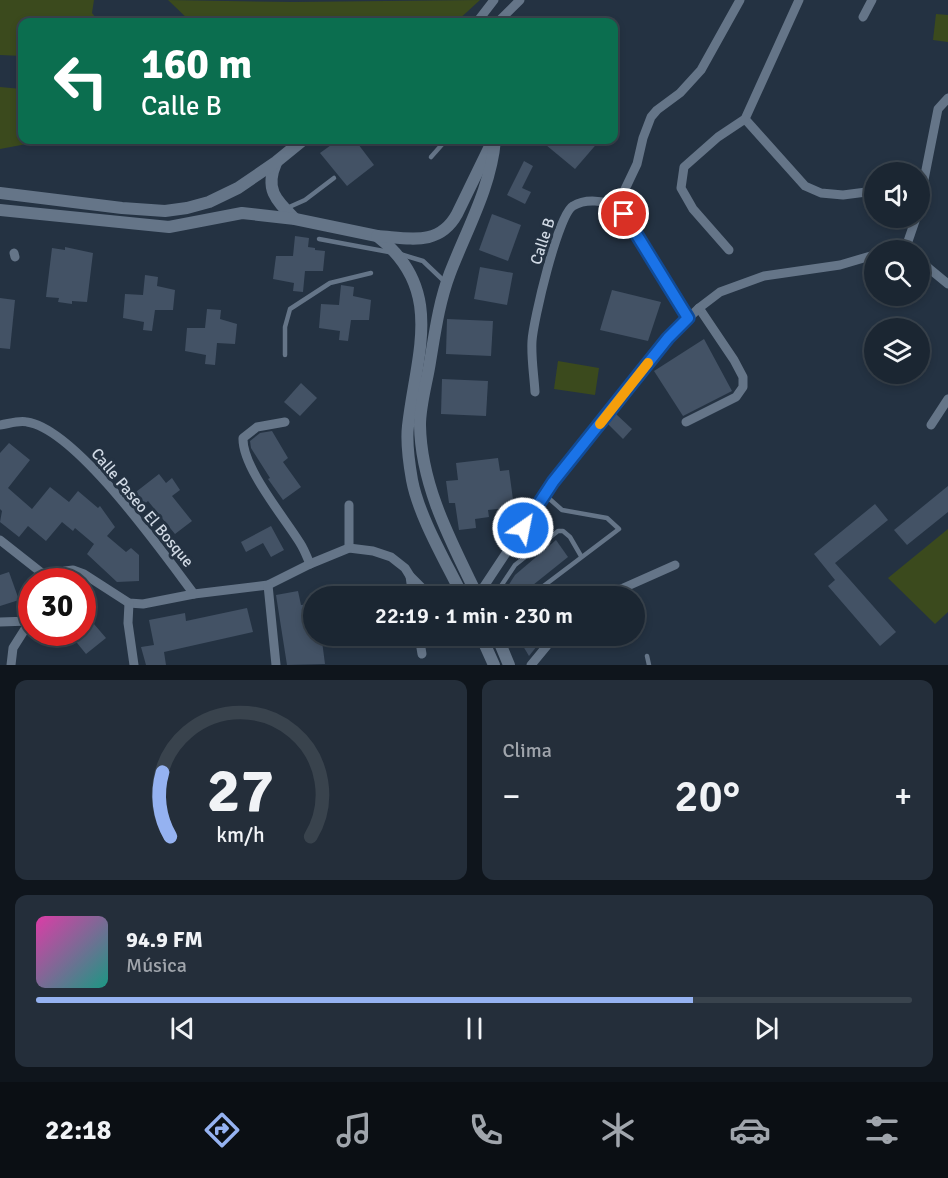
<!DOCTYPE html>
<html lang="es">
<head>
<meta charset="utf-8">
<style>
  :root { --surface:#1b2632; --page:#242e3a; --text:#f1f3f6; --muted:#a0a5ac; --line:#39434d; --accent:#95b2f1 }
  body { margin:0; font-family:Signika,sans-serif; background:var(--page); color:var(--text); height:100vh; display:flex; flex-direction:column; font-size:22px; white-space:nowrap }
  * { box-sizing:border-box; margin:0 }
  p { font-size:20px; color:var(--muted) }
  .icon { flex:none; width:33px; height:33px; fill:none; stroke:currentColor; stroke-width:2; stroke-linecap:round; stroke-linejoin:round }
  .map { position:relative; height:665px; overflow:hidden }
  .panel { display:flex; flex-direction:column; gap:15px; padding:15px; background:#0f151c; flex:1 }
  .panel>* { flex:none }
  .guide { position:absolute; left:18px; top:18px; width:600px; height:126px; border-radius:12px; box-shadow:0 3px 9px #0003,0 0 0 2px var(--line); background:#0b6e4f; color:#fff; overflow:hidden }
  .fabs { position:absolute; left:864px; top:162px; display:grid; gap:12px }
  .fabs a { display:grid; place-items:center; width:66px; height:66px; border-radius:50%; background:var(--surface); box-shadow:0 3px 9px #0003,0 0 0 2px var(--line); font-size:30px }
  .speed { position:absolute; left:18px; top:568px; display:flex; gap:12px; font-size:30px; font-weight:700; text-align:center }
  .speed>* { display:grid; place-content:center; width:78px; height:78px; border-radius:50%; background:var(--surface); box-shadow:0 3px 9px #0003,0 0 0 2px var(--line); line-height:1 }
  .speed .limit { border:9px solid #d22; background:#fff; color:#111 }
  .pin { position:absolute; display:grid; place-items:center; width:51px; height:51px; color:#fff; margin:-26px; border:3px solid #fff; border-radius:50%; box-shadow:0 2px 6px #0007 }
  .me { position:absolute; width:66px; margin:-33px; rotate:33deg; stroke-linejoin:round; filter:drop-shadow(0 0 4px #0008) }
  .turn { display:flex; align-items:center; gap:21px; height:126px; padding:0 24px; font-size:27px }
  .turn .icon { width:78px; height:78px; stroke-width:2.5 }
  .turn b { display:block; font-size:42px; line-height:51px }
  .big { font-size:45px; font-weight:600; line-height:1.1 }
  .panel .tile { flex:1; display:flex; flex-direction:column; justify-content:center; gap:9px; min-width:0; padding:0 21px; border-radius:12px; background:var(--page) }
  .panel .dial { align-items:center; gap:0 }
  .dial svg { height:156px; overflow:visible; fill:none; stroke:var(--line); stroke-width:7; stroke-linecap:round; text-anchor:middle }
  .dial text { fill:var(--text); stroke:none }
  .song { display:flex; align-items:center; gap:18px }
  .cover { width:72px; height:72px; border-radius:9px; background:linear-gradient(135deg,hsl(320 70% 55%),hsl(170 70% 35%)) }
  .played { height:6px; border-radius:3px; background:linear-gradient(90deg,var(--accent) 75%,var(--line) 75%) }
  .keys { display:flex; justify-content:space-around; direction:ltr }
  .heat { display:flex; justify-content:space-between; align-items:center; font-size:33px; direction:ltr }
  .panel .tiles { flex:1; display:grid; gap:15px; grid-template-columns:1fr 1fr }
  .tile:last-child { grid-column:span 2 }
  .trip { position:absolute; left:303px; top:586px; width:342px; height:60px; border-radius:30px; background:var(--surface); box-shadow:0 3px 9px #0003,0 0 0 2px var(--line); font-weight:600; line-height:60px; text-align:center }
  .menu { display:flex; height:96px; justify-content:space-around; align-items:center; background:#0b0f14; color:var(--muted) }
  .menu .icon { width:42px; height:42px }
  .menu .on { color:var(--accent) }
  .menu b { font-size:27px; color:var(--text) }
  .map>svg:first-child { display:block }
  .green { fill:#3b4a1d }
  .building { fill:#435265 }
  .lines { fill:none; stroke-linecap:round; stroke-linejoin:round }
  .path { stroke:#687482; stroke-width:2; stroke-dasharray:1.5 4.5; stroke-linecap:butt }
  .lane { stroke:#657588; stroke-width:4.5 }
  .street { stroke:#657588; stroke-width:9 }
  .secondary { stroke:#657588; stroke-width:12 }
  .route-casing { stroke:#114b97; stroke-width:15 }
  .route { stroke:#1a73e8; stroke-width:10 }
  .slow { stroke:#f59e0b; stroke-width:10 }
  .labels { text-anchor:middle; stroke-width:6; stroke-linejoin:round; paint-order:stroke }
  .street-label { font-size:16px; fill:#d0d9e4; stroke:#243242 }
</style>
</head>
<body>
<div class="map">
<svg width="948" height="665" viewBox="0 0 948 665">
  <rect width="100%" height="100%" fill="#243242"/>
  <g class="green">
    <polygon points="0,0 94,0 92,13 99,22 22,22 22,56 0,55"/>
    <polygon points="168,0 293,2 480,0 456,22 328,22 327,16 191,22"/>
    <polygon points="936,14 948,15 948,42 933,40"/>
    <polygon points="0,87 22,89 22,140 48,140 0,149"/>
    <polygon points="558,361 599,368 595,395 554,389"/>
    <polygon points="948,529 948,612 935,624 888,578"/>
  </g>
  <g class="building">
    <polygon points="338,140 355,140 374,165 347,186 320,153"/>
    <polygon points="540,140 600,140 575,169"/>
    <polygon points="524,161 533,166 522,188 531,192 525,204 507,195"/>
    <polygon points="492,214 521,225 508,261 479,250"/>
    <polygon points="295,236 309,238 308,247 315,248 315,250 325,251 323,271 305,271 303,292 293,291 294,283 273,279 276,256 293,256"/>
    <polygon points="65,247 93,253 87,302 72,301 72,304 58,302 59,298 46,297 52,248 65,250"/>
    <polygon points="480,267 513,273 507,305 474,299"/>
    <polygon points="145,275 158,277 157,286 175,290 173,310 155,310 152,331 143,330 144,322 123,318 125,294 143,295"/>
    <polygon points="341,285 354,287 353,296 371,300 369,320 351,320 348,341 339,340 340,331 319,328 321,304 339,305"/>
    <polygon points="612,290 661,302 648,341 600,330"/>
    <polygon points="0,298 15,300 10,349 0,348"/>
    <polygon points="207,309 221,310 220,319 237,324 235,344 217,343 215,365 205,364 206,355 185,351 187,328 205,328"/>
    <polygon points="447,319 493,321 491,356 446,354"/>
    <polygon points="704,339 732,391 683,416 654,371"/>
    <polygon points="442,379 488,381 486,416 441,414"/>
    <polygon points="301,383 317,398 300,416 284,402"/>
    <polygon points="616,414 632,429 623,439 608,424"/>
    <polygon points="272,431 288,458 283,462 301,487 283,500 268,479 270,478 251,448 250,441 260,433"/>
    <polygon points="9,443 30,460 8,488 32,509 50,487 69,502 78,491 98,508 100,506 115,527 107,536 126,552 131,548 139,555 139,581 117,582 87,554 94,544 75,528 73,531 62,522 46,541 28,526 19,537 0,522 2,511 0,509 0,453"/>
    <polygon points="498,458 500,471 509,470 514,507 488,510 489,517 475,519 476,528 459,530 455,503 449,503 446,481 458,480 456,463"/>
    <polygon points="159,474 166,483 172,478 180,490 172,496 192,521 175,534 148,501 141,507 132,495"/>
    <polygon points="948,486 948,512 907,545 894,530"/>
    <polygon points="875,504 888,520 835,563 896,632 880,646 828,586 835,580 814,554"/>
    <polygon points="271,526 284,550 271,557 263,543 246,552 241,542"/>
    <polygon points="556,540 568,557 518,597 501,597 515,575"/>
    <polygon points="9,572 19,600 0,606 0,575"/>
    <polygon points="298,591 301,605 309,604 314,636 315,642 322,641 325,664 287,665 276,595"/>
    <polygon points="247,608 253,632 164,652 166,665 146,665 141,647 154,645 149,620 185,613 186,621"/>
    <polygon points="82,610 106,638 86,654 69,633 82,633"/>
    <polygon points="517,636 545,636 529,656"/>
  </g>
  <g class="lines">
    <polyline class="path" points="536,538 555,515"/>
    <g class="lane">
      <polyline points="431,157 446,140"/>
      <polyline points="287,208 305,200 334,178"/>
      <polyline points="319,239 389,252"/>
      <polyline points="400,254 423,261 445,282"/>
      <polyline points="285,355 285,327 290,309 330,283 371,273"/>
      <polyline points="497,597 497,592 515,565 558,531 563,531 570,537 581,556"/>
      <polyline points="529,597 619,529 607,518 562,510 544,494"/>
      <polyline points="647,656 649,665"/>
    </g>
    <g class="street">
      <polyline points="863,17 872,0"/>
      <polyline points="477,22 494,0"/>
      <polyline points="498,22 520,0"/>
      <polyline points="745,119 805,186 821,193 843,195 874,191"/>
      <polyline points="920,200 938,109 948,98"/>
      <polyline points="617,206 637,164 643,138 651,117 657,110 680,93 701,70 740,0"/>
      <polyline points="729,250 693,209 681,188 684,167 718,137 745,119 799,0"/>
      <polyline points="905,250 916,218"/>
      <polyline points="14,253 15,257"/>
      <polyline points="920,261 948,284"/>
      <path d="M535,392C534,375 531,358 532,341C533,322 558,214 573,206C586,198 604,201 617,206L688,318"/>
      <path d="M285,422L257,427L243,438C242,467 284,517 300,543C304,549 307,557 310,564"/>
      <polyline points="686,422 736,397 743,387 743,377 734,360 699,308"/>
      <path d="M0,425C8,424 19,420 27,422C76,429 163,553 194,594"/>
      <polyline points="931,425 948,399"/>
      <polyline points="0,540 52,581"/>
      <polyline points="349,548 349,505"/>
      <polyline points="410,576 413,597"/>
      <polyline points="51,582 65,571 73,570 84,574 129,603 143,604 194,594 268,585 310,564 349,548 373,551 391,557 405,568 410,576 431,597"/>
      <polyline points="268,585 276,665"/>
      <polyline points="477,597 553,482 668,338 699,308 720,292 764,276 840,265 874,255"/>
      <polyline points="603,597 675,565"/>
      <polyline points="129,603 128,623 134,665"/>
      <polyline points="0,622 30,621"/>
      <polyline points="419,636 422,654"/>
      <polyline points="11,665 13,648 32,618"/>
      <polyline points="531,665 555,636"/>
    </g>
    <g class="secondary">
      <path d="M276,163C264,190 277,201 295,219"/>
      <polyline points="0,193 122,208 165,211 187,208 209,202 238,188 276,162 303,140"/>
      <path d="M0,210L169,227L242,213L295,219L377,236C446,289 416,354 408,426C406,443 409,463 412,480C419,517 446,562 463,597"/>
      <path d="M377,236C409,238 439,247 457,214L492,142"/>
      <path d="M478,597C452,543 421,487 420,425C420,405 427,382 430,362C435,332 439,302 450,273C467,229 491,187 495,140"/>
      <polyline points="481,636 494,665"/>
      <polyline points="497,636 509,665"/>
    </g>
  </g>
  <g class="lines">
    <g class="route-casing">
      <polyline id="route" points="523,528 553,482 668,338 688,318 624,214"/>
    </g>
    <use href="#route" class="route"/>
    <polyline class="slow" points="600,424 648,363"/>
  </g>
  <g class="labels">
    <g class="street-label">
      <text transform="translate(542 241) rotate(-72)" y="6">Calle B</text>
      <text transform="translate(143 507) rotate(50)" y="6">Calle Paseo El Bosque</text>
    </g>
  </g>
</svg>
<div class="fabs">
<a><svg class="icon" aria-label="sound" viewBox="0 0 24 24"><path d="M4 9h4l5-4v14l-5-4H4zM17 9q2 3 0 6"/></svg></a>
<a><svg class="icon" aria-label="search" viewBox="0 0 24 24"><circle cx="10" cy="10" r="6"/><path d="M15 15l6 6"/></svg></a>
<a><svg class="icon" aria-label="layers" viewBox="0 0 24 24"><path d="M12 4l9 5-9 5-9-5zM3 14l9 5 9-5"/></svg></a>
</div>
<div class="speed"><div class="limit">30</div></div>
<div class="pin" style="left:624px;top:214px;background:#d93025"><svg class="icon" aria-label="arrive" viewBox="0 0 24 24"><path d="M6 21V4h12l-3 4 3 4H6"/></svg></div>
<svg class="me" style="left:523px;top:528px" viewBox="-20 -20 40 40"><circle r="17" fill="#1a73e8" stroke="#fff" stroke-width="3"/><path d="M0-11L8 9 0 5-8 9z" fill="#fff"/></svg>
<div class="trip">22:19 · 1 min · 230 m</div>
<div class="guide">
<div class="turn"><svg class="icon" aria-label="left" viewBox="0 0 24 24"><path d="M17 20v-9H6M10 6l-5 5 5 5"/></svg><div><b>160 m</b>Calle B</div></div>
</div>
</div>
<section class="panel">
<div class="tiles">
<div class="tile dial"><svg viewBox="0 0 100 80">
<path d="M14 69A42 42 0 1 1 86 69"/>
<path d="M14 69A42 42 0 0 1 10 36" stroke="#95b2f1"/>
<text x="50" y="56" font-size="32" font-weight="700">27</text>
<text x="50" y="72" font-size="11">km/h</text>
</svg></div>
<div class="tile"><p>Clima</p>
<div class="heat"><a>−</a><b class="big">20°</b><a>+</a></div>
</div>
<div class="tile">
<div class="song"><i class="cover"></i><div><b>94.9 FM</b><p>Música</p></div></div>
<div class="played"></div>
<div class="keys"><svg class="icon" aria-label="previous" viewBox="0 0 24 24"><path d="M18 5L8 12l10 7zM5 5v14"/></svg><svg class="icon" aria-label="pause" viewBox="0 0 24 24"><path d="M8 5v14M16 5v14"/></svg><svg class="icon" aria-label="next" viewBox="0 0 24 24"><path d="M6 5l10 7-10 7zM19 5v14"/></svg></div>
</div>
</div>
</section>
<nav class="menu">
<b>22:18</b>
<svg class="icon on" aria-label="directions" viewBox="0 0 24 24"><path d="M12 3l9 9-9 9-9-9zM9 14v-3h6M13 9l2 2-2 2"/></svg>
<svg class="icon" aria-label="music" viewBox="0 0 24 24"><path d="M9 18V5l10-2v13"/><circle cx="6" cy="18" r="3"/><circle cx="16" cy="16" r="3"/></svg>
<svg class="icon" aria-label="phone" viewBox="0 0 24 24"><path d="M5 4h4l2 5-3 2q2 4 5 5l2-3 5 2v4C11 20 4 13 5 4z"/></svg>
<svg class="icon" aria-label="climate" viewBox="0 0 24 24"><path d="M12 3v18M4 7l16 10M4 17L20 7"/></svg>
<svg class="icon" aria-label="car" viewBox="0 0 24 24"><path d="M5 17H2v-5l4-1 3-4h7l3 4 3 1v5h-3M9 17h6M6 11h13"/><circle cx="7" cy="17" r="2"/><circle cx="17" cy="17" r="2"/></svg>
<svg class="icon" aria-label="filters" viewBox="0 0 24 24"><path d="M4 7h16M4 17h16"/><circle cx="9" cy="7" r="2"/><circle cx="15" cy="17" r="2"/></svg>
</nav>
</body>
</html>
